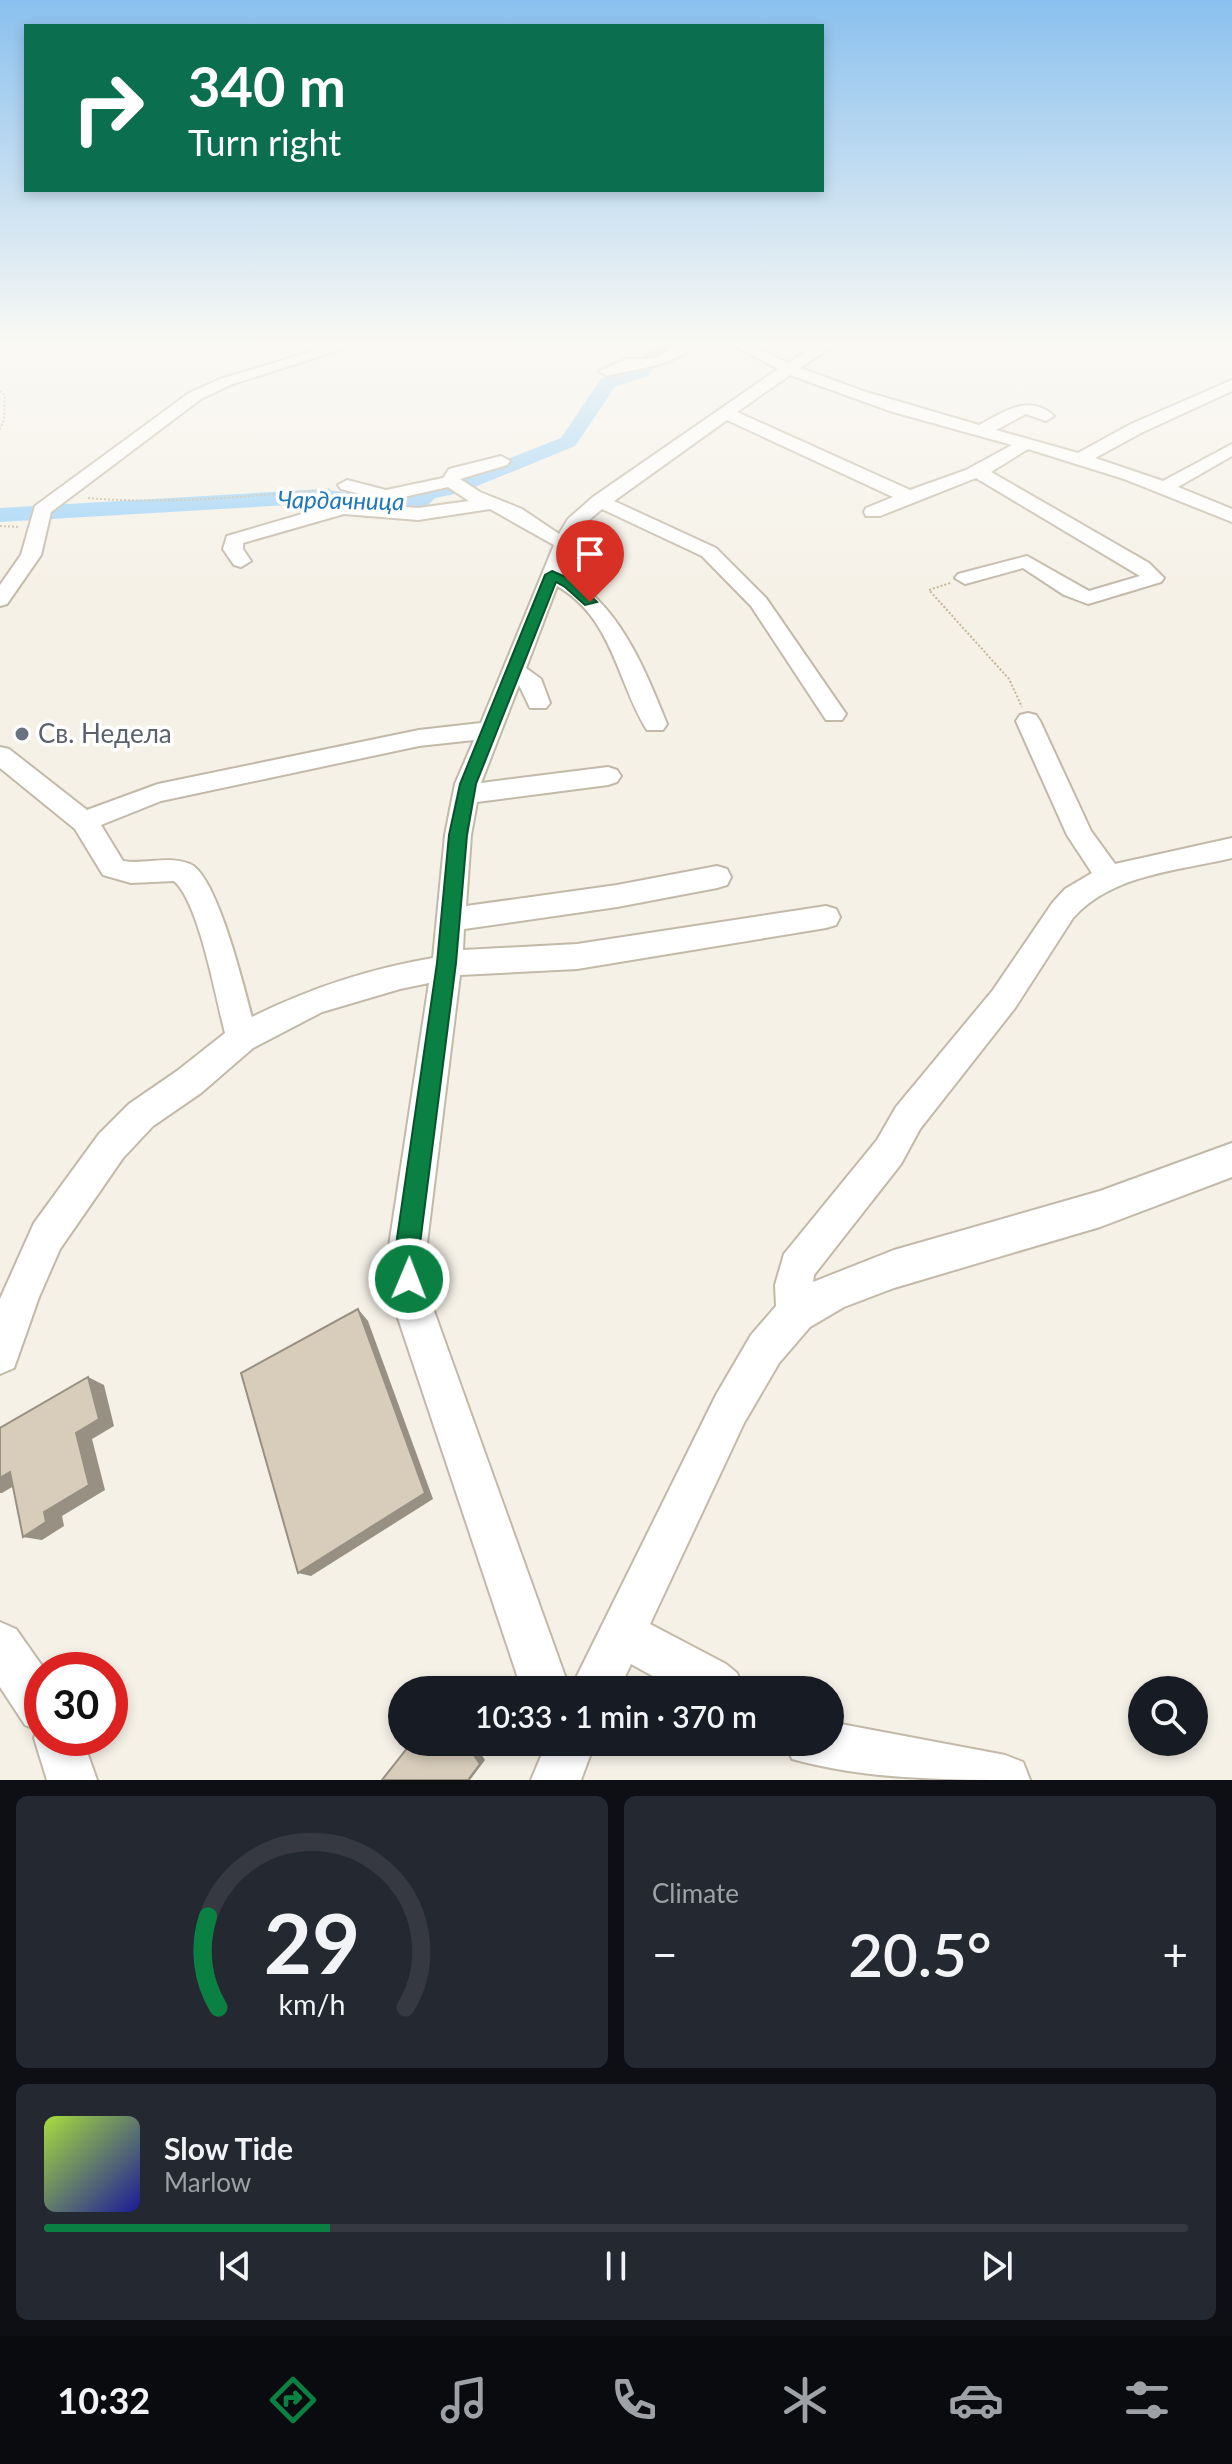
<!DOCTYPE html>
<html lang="en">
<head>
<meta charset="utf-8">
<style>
  :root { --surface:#171b24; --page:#242831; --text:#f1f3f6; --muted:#9ea1a6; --line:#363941; --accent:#0b8043 }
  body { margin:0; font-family:Lato,sans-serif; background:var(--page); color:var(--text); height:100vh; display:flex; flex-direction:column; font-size:30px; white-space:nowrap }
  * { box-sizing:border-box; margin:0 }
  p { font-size:26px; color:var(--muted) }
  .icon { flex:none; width:44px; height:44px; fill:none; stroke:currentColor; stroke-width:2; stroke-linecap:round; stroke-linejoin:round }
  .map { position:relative; height:1780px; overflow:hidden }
  .sheet { display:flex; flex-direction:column; gap:16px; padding:16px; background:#0d0f14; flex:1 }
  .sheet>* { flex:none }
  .hud { position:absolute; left:24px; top:24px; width:800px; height:168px; border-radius:0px; box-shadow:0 4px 12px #0003; background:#0b6e4f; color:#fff; overflow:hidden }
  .tools { position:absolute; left:1128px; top:1676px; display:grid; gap:16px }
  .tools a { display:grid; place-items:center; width:80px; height:80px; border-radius:50%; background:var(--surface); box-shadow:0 4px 12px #0003; font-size:40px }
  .speed { position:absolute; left:24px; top:1652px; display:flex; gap:16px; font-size:40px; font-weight:700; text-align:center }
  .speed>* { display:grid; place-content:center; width:104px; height:104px; border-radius:50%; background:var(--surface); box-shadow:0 4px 12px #0003; line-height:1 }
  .speed .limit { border:12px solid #d22; background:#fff; color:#111 }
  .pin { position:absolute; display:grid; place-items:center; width:68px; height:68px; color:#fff; margin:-82px -34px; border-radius:50% 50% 50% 0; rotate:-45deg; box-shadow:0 0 8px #0007 }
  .pin .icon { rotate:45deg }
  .me { position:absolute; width:88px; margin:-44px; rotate:1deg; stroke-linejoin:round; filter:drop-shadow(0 0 6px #0008) }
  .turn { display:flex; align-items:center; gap:28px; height:168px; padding:0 32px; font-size:36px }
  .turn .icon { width:104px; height:104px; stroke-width:2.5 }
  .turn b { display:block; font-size:56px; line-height:68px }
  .big { font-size:60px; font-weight:600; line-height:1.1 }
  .sheet .widget { flex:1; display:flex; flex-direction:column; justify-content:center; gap:12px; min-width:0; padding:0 28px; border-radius:12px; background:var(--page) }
  .sheet .dial { align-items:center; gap:0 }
  .dial svg { height:208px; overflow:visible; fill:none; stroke:var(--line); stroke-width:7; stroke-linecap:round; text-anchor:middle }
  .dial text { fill:var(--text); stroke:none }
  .song { display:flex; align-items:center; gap:24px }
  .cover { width:96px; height:96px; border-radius:12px; background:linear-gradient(135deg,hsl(80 70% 55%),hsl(240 70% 35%)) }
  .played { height:8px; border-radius:4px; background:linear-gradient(90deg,var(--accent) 25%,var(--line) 25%) }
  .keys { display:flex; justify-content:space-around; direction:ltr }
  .heat { display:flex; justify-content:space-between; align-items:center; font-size:44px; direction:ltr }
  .sheet .tiles { flex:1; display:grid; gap:16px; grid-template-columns:1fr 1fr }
  .widget:last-child { grid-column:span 2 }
  .trip { position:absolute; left:388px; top:1676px; width:456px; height:80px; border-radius:40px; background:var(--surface); box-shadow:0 4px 12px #0003; font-weight:600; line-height:80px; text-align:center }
  .menu { display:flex; height:128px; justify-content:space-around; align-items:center; background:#090b0e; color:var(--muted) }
  .menu .icon { width:56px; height:56px }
  .menu .selected { color:var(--accent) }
  .menu b { font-size:36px; color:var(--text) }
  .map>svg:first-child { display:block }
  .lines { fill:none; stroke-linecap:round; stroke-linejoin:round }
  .river { fill:#9dd2f8; fill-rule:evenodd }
  .minor-casing { stroke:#c2b9a8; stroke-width:4 }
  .path { stroke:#c5b598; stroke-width:2; stroke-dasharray:2 2; stroke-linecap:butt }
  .minor { fill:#fff; fill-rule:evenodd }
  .shaded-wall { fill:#979083 }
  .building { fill:#d8cdbb; stroke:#979083; stroke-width:2 }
  .route { fill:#0b8043; stroke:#07532c; stroke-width:2 }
  .worship-dot { fill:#6b7280; stroke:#fff; stroke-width:3 }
  .labels { text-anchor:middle; stroke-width:7; stroke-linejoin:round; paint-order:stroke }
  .far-water-label { font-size:24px; font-style:italic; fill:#2178b8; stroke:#fff }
  .worship-label { font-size:26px; fill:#5b616d; stroke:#fff; text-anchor:start }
</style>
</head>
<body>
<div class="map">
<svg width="1232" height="1780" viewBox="0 0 1232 1780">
  <rect width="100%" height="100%" fill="#f5f1e7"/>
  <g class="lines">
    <polygon class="river" points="662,344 683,344 658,362 648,376 615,387 575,446 460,493 435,498 425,508 393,514 323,503 0,522 0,508 323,489 393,500 410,497 420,488 446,483 561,438 601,379 634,368 646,354"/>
    <g class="minor-casing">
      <g id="minor">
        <polygon points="337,344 358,344 230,385 201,399 51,512 41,555 7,604 0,606 0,585 21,555 35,506 189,393 220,379"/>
        <path d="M679,344H696C672,368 638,367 607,376L599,371L627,359H653Z"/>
        <path d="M731,344H748L788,363L819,344H836L800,368L863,391L979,425C1004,412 1029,393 1054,416L1046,421L1026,414L996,430L1078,453L1131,424L1232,380V391L1143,432L1095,458L1163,481L1232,444V456L1178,487L1232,509V522L1124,479L1028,449L991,472L1149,563L1164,578L1161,582L1088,604L1064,595L1023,568L965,584L955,578L958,574L1027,556L1089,591L1140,576L976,478L880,516H866L864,512L866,508L893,497L727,420L614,501L716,548L766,598L846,714L842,720H826L751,606L702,556L602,509L582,526L563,573C619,604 644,667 667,724L663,730H647C617,682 613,618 557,586L526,668L541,679L550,703L546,708H530L519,685L481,783L608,767L617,770L621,776L617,782L608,785L477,802L471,835L466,906L617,885L717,866L727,869L731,877L727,885L717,888L617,907L464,929L463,950L577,944L826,906L836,909L840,917L836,925L826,928L577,969L460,975L425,1259L430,1300L570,1690H522L392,1300L387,1259L429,983L400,989L322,1012L253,1048L201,1093L153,1126L123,1158L60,1249L39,1297L14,1368L0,1374V1299L34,1223L99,1134L129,1104L177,1071L225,1033C216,999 199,902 174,881L131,883L103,875L75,829L0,768V747L9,749L87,810L158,784L419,730L481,723L554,545L490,509L418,520L344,514L243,543V549L251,561L241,567L234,565L223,549L227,536L343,502L418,508L469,501L448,487L386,501L341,489L338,485L347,480L386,490L443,478L449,469L501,456L510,461L507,465L460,479L480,492L522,509L559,534L568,519L593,497L778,369ZM790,375L893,412L1012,445L966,470L910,490L737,412ZM474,740L455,784L445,835L433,958C368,969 311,988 252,1017C244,988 217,875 190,864C167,855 146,865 123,861L101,825L161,801L419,746Z"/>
        <path d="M1028,713L1036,715L1040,721L1091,831L1115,864L1232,838V858C1178,871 1112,874 1073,918L1015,1008L920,1129L901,1164L814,1275L813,1282L894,1250L1100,1191L1232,1143V1177L1100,1227L894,1288L844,1307L810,1327L779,1363L744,1423L650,1624L726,1664L737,1673L744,1690H678L631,1664L619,1690H570L716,1395L751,1335L776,1306L775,1285L784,1254L877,1140L896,1107L993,990L1053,902L1065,889L1092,873L1067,835L1016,721L1020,715Z"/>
        <polygon points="0,1622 16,1629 45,1670 42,1670 42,1738 82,1738 97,1780 47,1780 34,1738 37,1730 25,1725 0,1687"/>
        <path d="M830,1722L1005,1755L1023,1762L1030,1780C952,1780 866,1780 792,1759L785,1742H830Z"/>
        <polygon points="547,1742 595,1742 581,1780 531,1780"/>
      </g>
    </g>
    <g class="path">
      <polyline points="0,391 5,395 4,420 0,429"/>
      <path d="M88,498C168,505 251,496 331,489"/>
      <polyline points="0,526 20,527"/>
      <polyline points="950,583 929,590 1009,679 1022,707"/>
    </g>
    <use href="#minor" class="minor"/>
  </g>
  <g class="shaded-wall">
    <polygon points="358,1309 368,1321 433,1499 311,1576 298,1573"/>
    <polygon points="88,1377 104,1385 114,1426 92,1439 105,1490 62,1516 64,1526 42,1540 23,1537 44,1512 76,1433"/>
    <polygon points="10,1472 29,1477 2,1493 0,1493 0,1478"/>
    <polygon points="465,1742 473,1742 485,1760 470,1780 468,1780"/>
  </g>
  <g class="building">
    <polygon points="358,1309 425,1493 298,1573 241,1373"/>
    <polygon points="88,1377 99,1419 76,1433 89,1485 44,1512 46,1522 23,1537 10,1472 0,1478 0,1428"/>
    <polygon points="412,1742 465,1742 480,1764 468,1780 382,1780"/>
  </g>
  <linearGradient id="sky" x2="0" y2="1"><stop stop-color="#8ac0ee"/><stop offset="0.58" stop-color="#faf9f4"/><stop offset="1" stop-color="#faf9f4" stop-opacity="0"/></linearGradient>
  <rect width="1232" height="593" fill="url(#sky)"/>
  <polygon class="route" points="552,571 575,581 597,602 585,605 565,587 556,582 476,784 467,835 456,963 418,1259 421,1279 417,1288 409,1291 400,1288 394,1259 437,963 449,835 460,784 545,575"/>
  <circle class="worship-dot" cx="22" cy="734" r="8"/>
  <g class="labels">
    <g class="far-water-label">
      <text transform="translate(341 501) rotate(1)" y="8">Чардачница</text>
    </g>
    <g class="worship-label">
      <text x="38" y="743">Св. Недела</text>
    </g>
  </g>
</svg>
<div class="tools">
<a><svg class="icon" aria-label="search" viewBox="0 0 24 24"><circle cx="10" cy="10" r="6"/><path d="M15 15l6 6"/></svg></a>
</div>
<div class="speed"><div class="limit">30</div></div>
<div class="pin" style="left:590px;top:602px;background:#d93025"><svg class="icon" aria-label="arrive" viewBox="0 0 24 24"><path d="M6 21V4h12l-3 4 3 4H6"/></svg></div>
<svg class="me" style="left:409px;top:1279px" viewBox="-20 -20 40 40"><circle r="17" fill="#0b8043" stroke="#fff" stroke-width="3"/><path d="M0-11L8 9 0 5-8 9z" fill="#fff"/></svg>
<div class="trip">10:33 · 1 min · 370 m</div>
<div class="hud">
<div class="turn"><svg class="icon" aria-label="right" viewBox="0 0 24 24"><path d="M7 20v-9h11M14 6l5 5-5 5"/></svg><div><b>340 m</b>Turn right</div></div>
</div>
</div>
<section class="sheet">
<div class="tiles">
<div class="widget dial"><svg viewBox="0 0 100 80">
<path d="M14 69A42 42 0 1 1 86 69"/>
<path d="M14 69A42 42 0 0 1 10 34" stroke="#0b8043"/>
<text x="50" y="56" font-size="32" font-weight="700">29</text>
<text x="50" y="72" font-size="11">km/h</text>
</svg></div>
<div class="widget"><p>Climate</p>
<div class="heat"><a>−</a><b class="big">20.5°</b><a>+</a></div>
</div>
<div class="widget">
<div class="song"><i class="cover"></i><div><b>Slow Tide</b><p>Marlow</p></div></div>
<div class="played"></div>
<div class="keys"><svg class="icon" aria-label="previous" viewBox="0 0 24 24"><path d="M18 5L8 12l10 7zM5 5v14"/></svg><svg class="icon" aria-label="pause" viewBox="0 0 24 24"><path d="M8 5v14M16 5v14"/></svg><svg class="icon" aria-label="next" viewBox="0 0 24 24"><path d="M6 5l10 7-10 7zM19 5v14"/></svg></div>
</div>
</div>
</section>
<nav class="menu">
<b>10:32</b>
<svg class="icon selected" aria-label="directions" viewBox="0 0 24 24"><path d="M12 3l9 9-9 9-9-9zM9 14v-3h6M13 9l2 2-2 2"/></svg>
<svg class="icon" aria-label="music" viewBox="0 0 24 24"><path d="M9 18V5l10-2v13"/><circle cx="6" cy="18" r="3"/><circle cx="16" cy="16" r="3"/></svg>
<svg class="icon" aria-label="phone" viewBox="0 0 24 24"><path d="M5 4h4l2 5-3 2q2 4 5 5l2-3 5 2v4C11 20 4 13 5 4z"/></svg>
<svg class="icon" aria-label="climate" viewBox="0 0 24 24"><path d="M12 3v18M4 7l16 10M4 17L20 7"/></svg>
<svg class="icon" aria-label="car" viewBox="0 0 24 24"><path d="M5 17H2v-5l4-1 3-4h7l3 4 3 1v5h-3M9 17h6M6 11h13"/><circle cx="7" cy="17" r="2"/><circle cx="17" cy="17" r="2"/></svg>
<svg class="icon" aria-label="filters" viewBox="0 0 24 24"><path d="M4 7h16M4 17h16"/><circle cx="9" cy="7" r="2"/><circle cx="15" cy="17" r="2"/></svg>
</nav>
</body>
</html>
